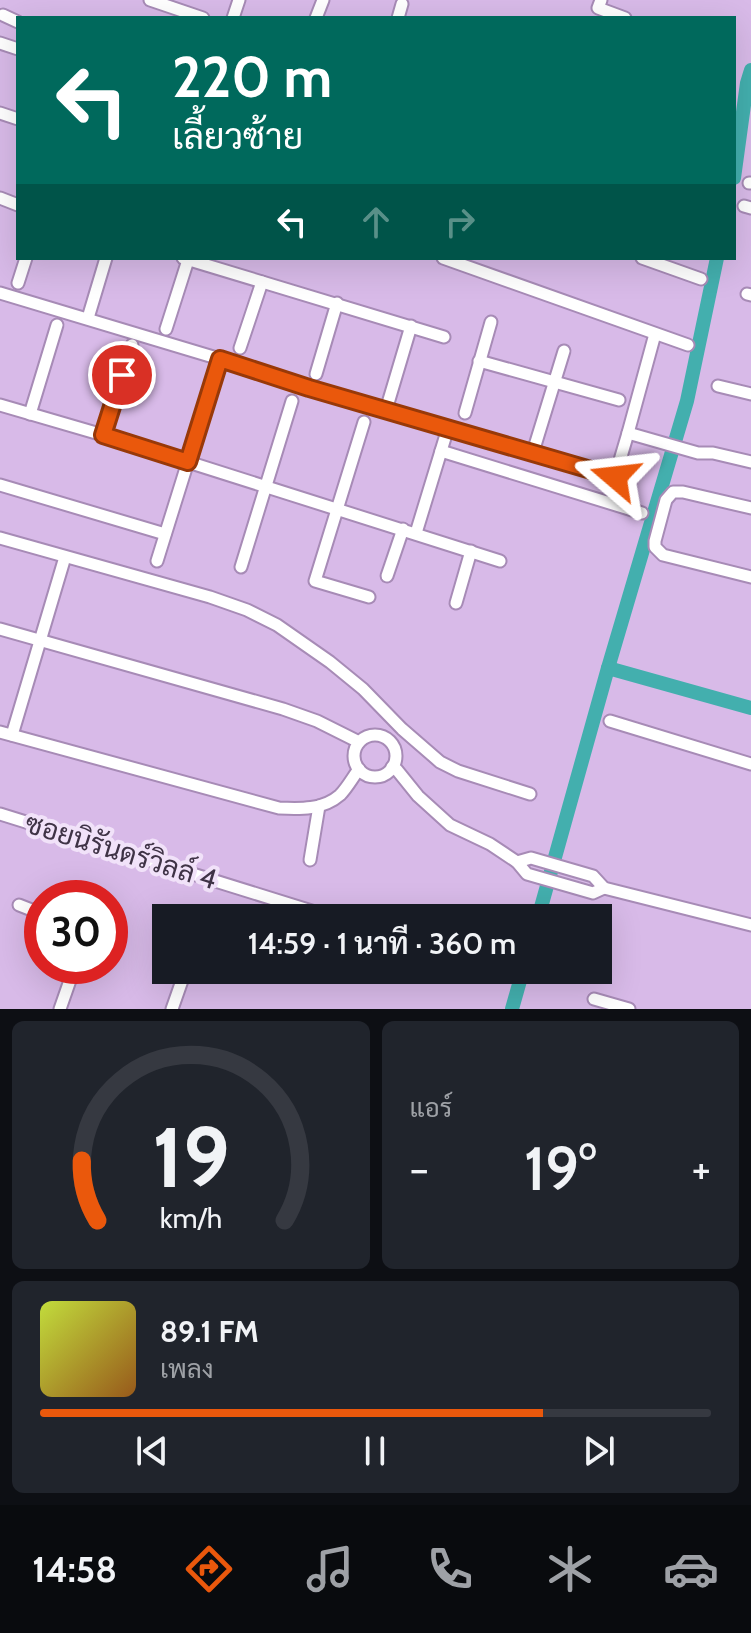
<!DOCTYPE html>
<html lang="th">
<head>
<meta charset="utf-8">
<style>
  :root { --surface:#171b24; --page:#20242c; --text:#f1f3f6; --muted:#9ea1a6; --line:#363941; --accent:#ea580c }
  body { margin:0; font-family:Cabin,Sarabun,sans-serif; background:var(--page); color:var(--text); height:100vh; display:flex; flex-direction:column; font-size:30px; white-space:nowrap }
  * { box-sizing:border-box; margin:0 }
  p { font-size:26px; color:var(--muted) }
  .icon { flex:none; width:44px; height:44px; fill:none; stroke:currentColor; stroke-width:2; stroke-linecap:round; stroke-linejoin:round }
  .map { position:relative; height:1009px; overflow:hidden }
  .details { display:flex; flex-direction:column; gap:12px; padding:12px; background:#0d0f14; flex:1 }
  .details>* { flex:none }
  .hud { position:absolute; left:16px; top:16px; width:720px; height:244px; border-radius:0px; box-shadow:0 8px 32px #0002; background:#00695c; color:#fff; overflow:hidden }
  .speed { position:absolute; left:24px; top:880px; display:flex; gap:16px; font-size:40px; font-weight:700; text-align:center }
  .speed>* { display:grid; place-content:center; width:104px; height:104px; border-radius:50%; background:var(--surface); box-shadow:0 8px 32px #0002; line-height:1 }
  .speed .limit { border:12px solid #d22; background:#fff; color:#111 }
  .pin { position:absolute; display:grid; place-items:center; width:68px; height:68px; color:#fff; margin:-34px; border:4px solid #fff; border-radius:50%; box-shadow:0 2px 8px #0007 }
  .me { position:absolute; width:88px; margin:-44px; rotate:287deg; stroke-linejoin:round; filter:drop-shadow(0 0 6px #0008) }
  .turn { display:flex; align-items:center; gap:28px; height:168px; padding:0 24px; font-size:36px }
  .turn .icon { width:104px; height:104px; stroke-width:2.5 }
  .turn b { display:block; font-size:56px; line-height:68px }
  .lanes { display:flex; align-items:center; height:76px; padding:0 24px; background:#0003; justify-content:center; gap:40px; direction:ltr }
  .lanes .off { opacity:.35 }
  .big { font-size:60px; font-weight:600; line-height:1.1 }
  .details .widget { flex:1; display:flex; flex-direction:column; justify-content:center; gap:12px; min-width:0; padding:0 28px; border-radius:12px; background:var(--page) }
  .details .dial { align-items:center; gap:0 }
  .dial svg { height:208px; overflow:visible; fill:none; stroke:var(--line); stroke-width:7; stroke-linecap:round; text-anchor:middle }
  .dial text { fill:var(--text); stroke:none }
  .song { display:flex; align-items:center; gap:24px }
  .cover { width:96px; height:96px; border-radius:12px; background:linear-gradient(135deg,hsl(70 70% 55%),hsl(30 70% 35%)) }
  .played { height:8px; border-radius:4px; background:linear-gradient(90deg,var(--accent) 75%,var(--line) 75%) }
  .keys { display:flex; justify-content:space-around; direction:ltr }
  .heat { display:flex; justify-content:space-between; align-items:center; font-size:44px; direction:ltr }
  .details .tiles { flex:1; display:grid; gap:12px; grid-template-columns:1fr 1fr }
  .widget:last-child { grid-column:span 2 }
  .trip { position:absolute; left:152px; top:904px; width:460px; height:80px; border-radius:0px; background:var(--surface); box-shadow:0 8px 32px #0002; font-weight:600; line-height:80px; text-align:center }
  .tabs { display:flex; height:128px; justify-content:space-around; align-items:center; background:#090b0e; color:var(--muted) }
  .tabs .icon { width:56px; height:56px }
  .tabs .selected { color:var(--accent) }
  .tabs b { font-size:36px; color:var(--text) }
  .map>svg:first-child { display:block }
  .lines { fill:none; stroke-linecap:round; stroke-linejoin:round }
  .canal { stroke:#43afae; stroke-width:14 }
  .street-casing { stroke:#a78bb6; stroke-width:15 }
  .street { stroke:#fff; stroke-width:11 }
  .route-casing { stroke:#983908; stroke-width:20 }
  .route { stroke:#ea580c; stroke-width:14 }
  .labels { text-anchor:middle; stroke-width:8; stroke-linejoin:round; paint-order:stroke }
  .street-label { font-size:28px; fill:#3f3346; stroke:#f1e2f9 }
</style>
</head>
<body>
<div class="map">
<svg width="751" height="1009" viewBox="0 0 751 1009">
  <rect width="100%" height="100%" fill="#d8bae8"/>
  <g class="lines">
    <g class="canal">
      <polyline points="734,178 747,83 751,70"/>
      <polyline points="608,668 687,401 717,258"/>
      <polyline points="538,918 608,668 751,708"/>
      <polyline points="512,1009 523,970"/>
    </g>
    <g class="street-casing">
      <g id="street">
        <polyline points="150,0 203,18"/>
        <polyline points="601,0 598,8 625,18"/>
        <polyline points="3,15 18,22"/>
        <polyline points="233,18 239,0"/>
        <polyline points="316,18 323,0"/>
        <polyline points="398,18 402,4"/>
        <polyline points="0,43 18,49"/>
        <polyline points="0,113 18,119"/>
        <polyline points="749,183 751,183"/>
        <polyline points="0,198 18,205"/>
        <polyline points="744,206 751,208"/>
        <polyline points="183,258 444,337"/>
        <polyline points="443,258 688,345"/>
        <polyline points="642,258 701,279"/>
        <polyline points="18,283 26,258"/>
        <polyline points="0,293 220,359 309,388 615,477 628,433 698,453 713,453 751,462"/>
        <polyline points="747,294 751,295"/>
        <polyline points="88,318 106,258"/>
        <polyline points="166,329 188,260"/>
        <polyline points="240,348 262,282"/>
        <polyline points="479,361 619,400"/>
        <polyline points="316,374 337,303"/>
        <polyline points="718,386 751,394"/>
        <polyline points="0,405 103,435 500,561"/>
        <polyline points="386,410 411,326"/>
        <polyline points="465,413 491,322"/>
        <polyline points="30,414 57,325"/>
        <polyline points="364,422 315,581 369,597"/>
        <polyline points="628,433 655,334"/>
        <polyline points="103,435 132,345"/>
        <polyline points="441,451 642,513"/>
        <polyline points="533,452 564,351"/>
        <polyline points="0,485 165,534"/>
        <polyline points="751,508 683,492 673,492 666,500 655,541 655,547 663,555 751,577"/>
        <polyline points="416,533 448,428"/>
        <polyline points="0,538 210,597 247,610 277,625 330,662 363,689 402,729 440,762 458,771 530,794"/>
        <polyline points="157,561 220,359"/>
        <polyline points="241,567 292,401"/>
        <polyline points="387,576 403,529"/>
        <polyline points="456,603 471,551"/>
        <polyline points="0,629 283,709 317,721 359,742"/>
        <polyline points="610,721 751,764"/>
        <path d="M0,732L279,808C300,809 323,810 340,795C347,788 353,777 359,769"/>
        <polyline points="12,735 65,557"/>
        <circle cx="375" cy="756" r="21"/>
        <polyline points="392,767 397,770 418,796 450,825 490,844 517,862 527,874 593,893 604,888"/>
        <polyline points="0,814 334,918"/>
        <polyline points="310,860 319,806"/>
        <polyline points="517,862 531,858 593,876 604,888 751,925"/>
        <polyline points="19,905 42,914"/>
        <polyline points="484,970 494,973"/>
        <polyline points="594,999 629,1009"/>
        <polyline points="60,1009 75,966"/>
        <polyline points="172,1009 185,972"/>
      </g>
    </g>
    <use href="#street" class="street"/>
  </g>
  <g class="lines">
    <g class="route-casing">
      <polyline id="route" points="122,375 103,435 188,462 220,359 309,388 615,477"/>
    </g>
    <use href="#route" class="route"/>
  </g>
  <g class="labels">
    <g class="street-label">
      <text transform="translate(121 851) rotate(17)" y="10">ซอยนิรันดร์วิลล์ 4</text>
    </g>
  </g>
</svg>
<div class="speed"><div class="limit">30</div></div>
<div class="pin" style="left:122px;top:375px;background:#d93025"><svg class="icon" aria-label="arrive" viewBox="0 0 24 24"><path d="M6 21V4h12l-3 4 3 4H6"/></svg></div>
<svg class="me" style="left:615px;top:477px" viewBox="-20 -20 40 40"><path d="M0-17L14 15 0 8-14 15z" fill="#ea580c" stroke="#fff" stroke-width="4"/></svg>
<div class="trip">14:59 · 1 นาที · 360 m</div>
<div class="hud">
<div class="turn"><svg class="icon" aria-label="left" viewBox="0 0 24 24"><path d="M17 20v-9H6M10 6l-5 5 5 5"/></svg><div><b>220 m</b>เลี้ยวซ้าย</div></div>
<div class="lanes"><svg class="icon" aria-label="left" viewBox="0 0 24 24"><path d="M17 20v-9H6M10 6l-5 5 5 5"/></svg><svg class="icon off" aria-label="ahead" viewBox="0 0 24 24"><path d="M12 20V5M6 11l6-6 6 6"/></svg><svg class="icon off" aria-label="right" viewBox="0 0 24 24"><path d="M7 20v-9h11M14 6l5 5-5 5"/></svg></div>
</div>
</div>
<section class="details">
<div class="tiles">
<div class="widget dial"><svg viewBox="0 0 100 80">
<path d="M14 69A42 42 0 1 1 86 69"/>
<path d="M14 69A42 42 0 0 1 8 46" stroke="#ea580c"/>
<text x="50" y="56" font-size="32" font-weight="700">19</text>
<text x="50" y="72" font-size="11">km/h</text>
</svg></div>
<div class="widget"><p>แอร์</p>
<div class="heat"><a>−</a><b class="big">19°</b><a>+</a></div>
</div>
<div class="widget">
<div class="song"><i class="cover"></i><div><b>89.1 FM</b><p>เพลง</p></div></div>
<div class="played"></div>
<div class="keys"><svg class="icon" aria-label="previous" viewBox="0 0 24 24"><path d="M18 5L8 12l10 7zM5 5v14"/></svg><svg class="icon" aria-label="pause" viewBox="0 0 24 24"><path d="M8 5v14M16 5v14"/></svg><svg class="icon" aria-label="next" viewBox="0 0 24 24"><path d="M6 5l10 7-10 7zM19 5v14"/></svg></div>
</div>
</div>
</section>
<nav class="tabs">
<b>14:58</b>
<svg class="icon selected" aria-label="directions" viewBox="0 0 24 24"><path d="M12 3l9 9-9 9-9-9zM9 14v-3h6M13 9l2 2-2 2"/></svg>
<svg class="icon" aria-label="music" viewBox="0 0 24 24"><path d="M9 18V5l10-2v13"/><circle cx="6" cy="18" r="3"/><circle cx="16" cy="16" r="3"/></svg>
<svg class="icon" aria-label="phone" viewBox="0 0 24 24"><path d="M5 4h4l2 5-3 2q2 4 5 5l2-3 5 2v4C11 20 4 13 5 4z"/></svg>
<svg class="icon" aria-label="climate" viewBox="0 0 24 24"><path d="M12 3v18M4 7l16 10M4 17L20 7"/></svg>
<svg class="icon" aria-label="car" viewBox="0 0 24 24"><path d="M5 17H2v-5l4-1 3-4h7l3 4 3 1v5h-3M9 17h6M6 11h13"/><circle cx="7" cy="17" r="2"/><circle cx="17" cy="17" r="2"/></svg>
</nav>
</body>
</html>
